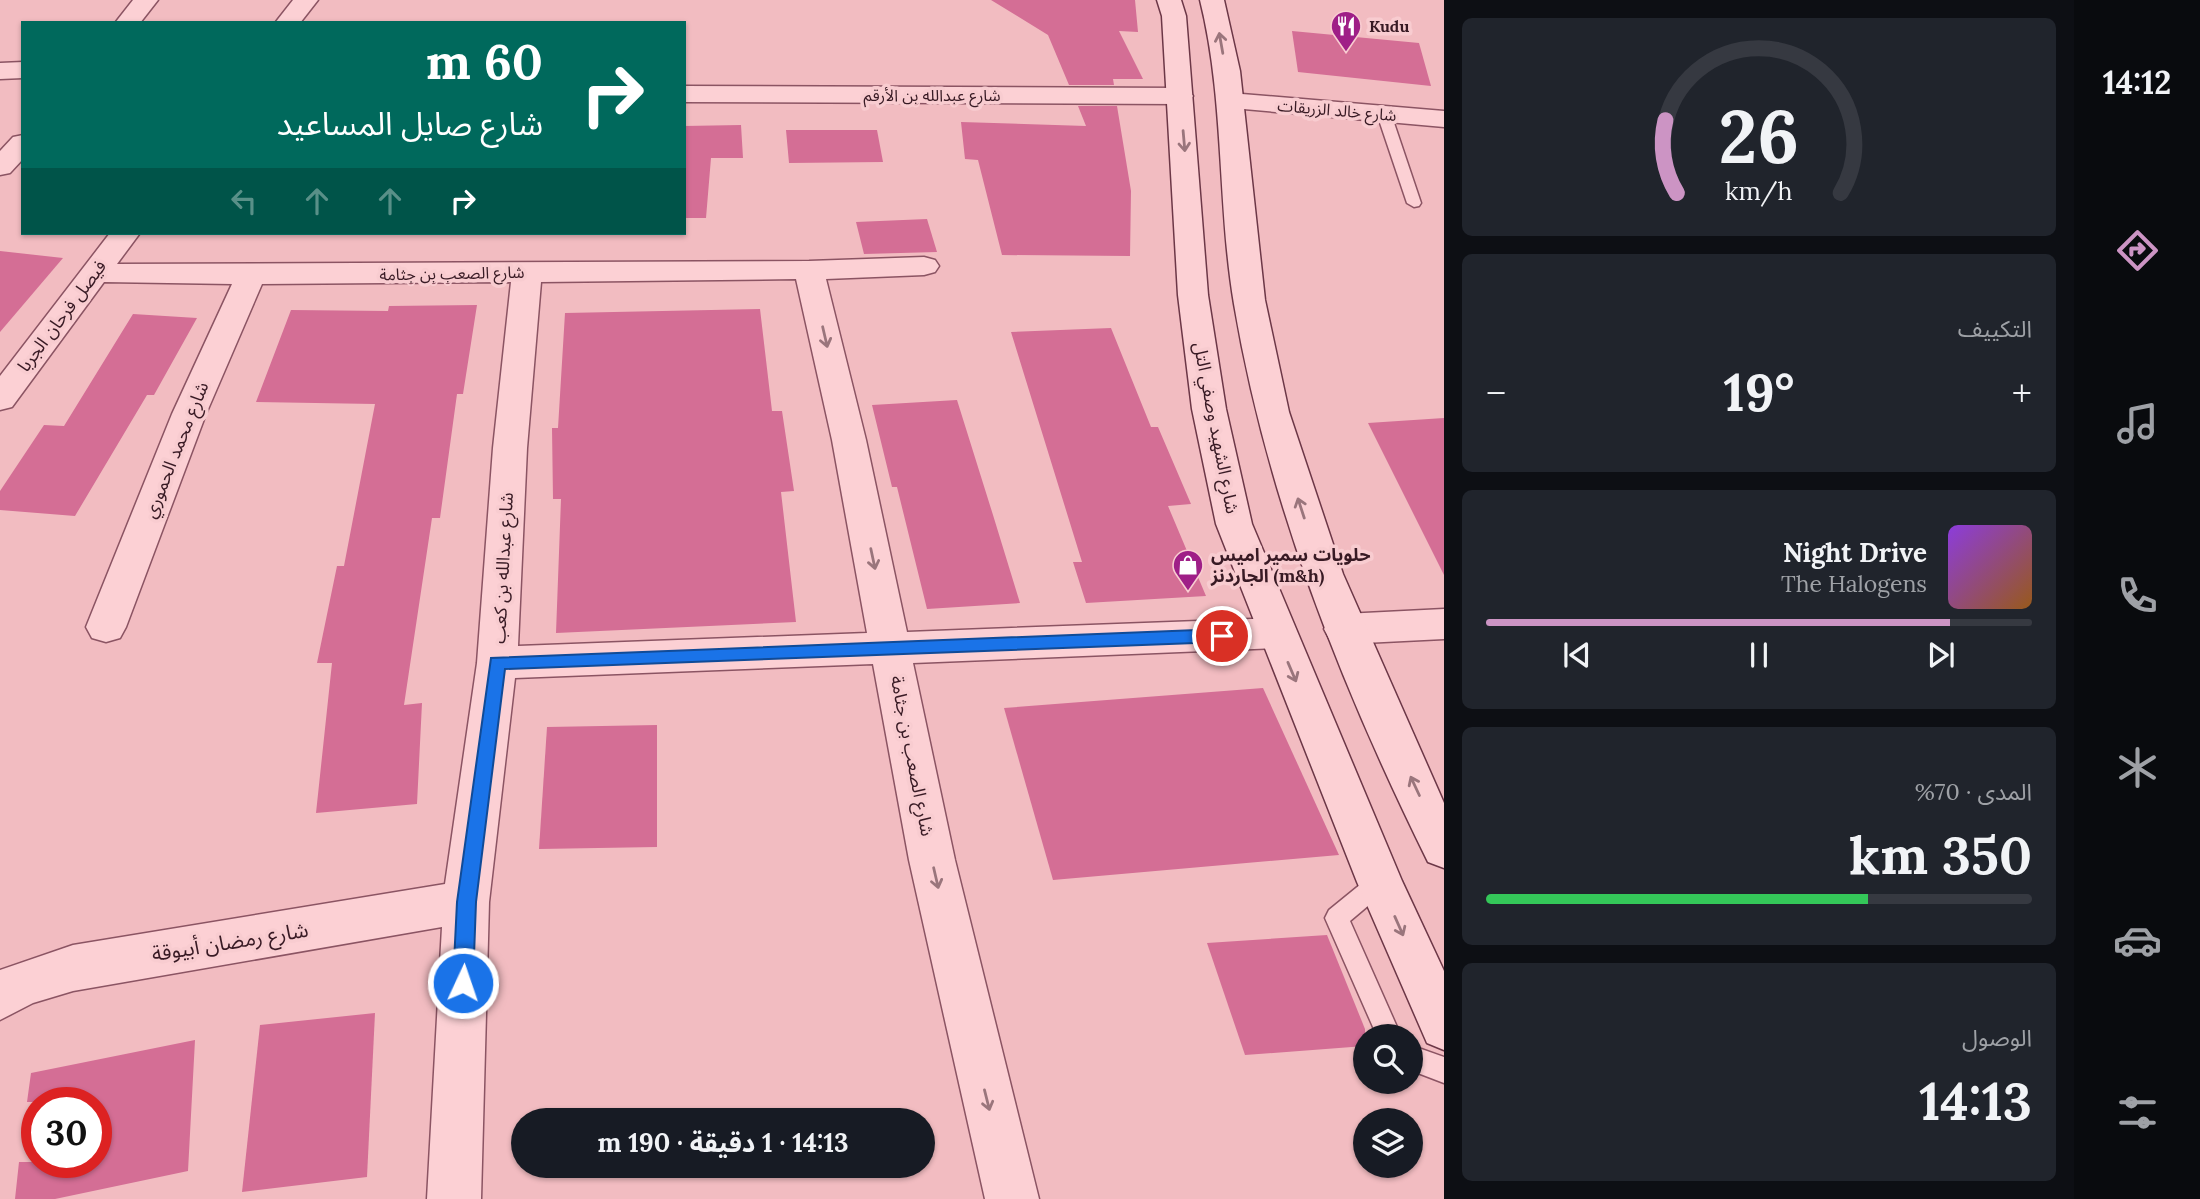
<!DOCTYPE html>
<html lang="ar">
<head>
<meta charset="utf-8">
<style>
  :root { --surface:#171b24; --page:#20242c; --text:#f1f3f6; --muted:#9ea1a6; --line:#363941; --accent:#cc94c4 }
  body { margin:0; font-family:Lora,"Noto Sans Arabic",serif; background:var(--page); color:var(--text); direction:rtl; height:100vh; display:flex; flex-direction:column; font-size:26px; white-space:nowrap }
  * { box-sizing:border-box; margin:0 }
  p { font-size:23px; color:var(--muted) }
  .icon { flex:none; width:38px; height:38px; fill:none; stroke:currentColor; stroke-width:2; stroke-linecap:round; stroke-linejoin:round }
  .map { position:relative; flex:1; overflow:hidden; direction:ltr }
  .panel { display:flex; flex-direction:column; gap:18px; padding:18px; background:#0d0f14; width:630px }
  .panel>* { flex:none }
  .banner { position:absolute; left:21px; top:21px; width:665px; height:214px; border-radius:0px; box-shadow:0 2px 5px #0004; direction:rtl; background:#00695c; color:#fff; overflow:hidden }
  .buttons { position:absolute; left:1353px; top:1024px; display:grid; gap:14px }
  .buttons a { display:grid; place-items:center; width:70px; height:70px; border-radius:50%; background:var(--surface); box-shadow:0 2px 5px #0004; font-size:35px }
  .speed { position:absolute; left:21px; top:1087px; display:flex; gap:14px; font-size:35px; font-weight:700; text-align:center }
  .speed>* { display:grid; place-content:center; width:91px; height:91px; border-radius:50%; background:var(--surface); box-shadow:0 2px 5px #0004; line-height:1 }
  .speed .limit { border:10px solid #d22; background:#fff; color:#111 }
  .pin { position:absolute; display:grid; place-items:center; width:60px; height:60px; color:#fff; margin:-30px; border:4px solid #fff; border-radius:50%; box-shadow:0 2px 7px #0007 }
  .me { position:absolute; width:77px; margin:-38px; rotate:3deg; stroke-linejoin:round; filter:drop-shadow(0 0 5px #0008) }
  .turn { display:flex; align-items:center; gap:24px; height:147px; padding:0 28px; font-size:32px }
  .turn .icon { width:91px; height:91px; stroke-width:2.5 }
  .turn b { display:block; font-size:49px; line-height:60px }
  .lanes { display:flex; align-items:center; height:66px; padding:0 28px; background:#0003; justify-content:center; gap:35px; direction:ltr }
  .lanes .off { opacity:.35 }
  .big { font-size:52px; font-weight:700; line-height:1.1 }
  .panel .tile { flex:1; display:flex; flex-direction:column; justify-content:center; gap:10px; min-width:0; padding:0 24px; border-radius:10px; background:var(--page) }
  .panel .dial { align-items:center; gap:0 }
  .dial svg { height:182px; overflow:visible; fill:none; stroke:var(--line); stroke-width:7; stroke-linecap:round; text-anchor:middle }
  .dial text { fill:var(--text); stroke:none }
  .song { display:flex; align-items:center; gap:21px }
  .cover { width:84px; height:84px; border-radius:10px; background:linear-gradient(135deg,hsl(270 70% 55%),hsl(30 70% 35%)) }
  .played { height:7px; border-radius:4px; background:linear-gradient(90deg,var(--accent) 85%,var(--line) 85%) }
  .keys { display:flex; justify-content:space-around; direction:ltr }
  .heat { display:flex; justify-content:space-between; align-items:center; font-size:38px; direction:ltr }
  .charge { height:10px; border-radius:5px; background:linear-gradient(90deg,#34c759 70%,var(--line) 0) }
  .trip { position:absolute; left:511px; top:1108px; width:424px; height:70px; border-radius:35px; background:var(--surface); box-shadow:0 2px 5px #0004; font-weight:700; line-height:70px; text-align:center; direction:rtl }
  main { display:flex; flex:1; min-height:0 }
  .tabs { display:flex; flex-direction:column; width:126px; justify-content:space-around; align-items:center; background:#090b0e; color:var(--muted) }
  .tabs .icon { width:49px; height:49px }
  .tabs .selected { color:var(--accent) }
  .tabs b { font-size:32px; color:var(--text) }
  .map>svg:first-child { display:block }
  .building { fill:#d46e95 }
  .lines { fill:none; stroke-linecap:round; stroke-linejoin:round }
  .service-casing { stroke:#8b5463; stroke-width:3 }
  .minor-casing { stroke:#8b5463; stroke-width:3 }
  .tertiary-casing { stroke:#8b5463; stroke-width:3 }
  .secondary-casing { stroke:#6c3747; stroke-width:3 }
  .service { fill:#fcd0d4; fill-rule:evenodd }
  .minor { fill:#fcd0d4; fill-rule:evenodd }
  .tertiary { fill:#fcd0d4; fill-rule:evenodd }
  .secondary { fill:#fcd0d4; fill-rule:evenodd }
  .oneway { stroke:#9a757c }
  .route { fill:#1a73e8; stroke:#114b97; stroke-width:2 }
  .labels { text-anchor:middle; stroke-width:7; stroke-linejoin:round; paint-order:stroke }
  .far-poi-label { font-size:16px; font-weight:bold; fill:#381a24; stroke:#f8ccd0; text-anchor:start }
  .far-street-label { font-size:16px; fill:#381a24; stroke:#f8ccd0 }
  .street-label { font-size:18px; fill:#381a24; stroke:#f8ccd0 }
  .poi-label { font-size:18px; font-weight:bold; fill:#381a24; stroke:#f8ccd0; text-anchor:start }
  .near-street-label { font-size:21px; fill:#381a24; stroke:#f8ccd0 }
</style>
</head>
<body>
<main>
<nav class="tabs">
<b>14:12</b>
<svg class="icon selected" aria-label="directions" viewBox="0 0 24 24"><path d="M12 3l9 9-9 9-9-9zM9 14v-3h6M13 9l2 2-2 2"/></svg>
<svg class="icon" aria-label="music" viewBox="0 0 24 24"><path d="M9 18V5l10-2v13"/><circle cx="6" cy="18" r="3"/><circle cx="16" cy="16" r="3"/></svg>
<svg class="icon" aria-label="phone" viewBox="0 0 24 24"><path d="M5 4h4l2 5-3 2q2 4 5 5l2-3 5 2v4C11 20 4 13 5 4z"/></svg>
<svg class="icon" aria-label="climate" viewBox="0 0 24 24"><path d="M12 3v18M4 7l16 10M4 17L20 7"/></svg>
<svg class="icon" aria-label="car" viewBox="0 0 24 24"><path d="M5 17H2v-5l4-1 3-4h7l3 4 3 1v5h-3M9 17h6M6 11h13"/><circle cx="7" cy="17" r="2"/><circle cx="17" cy="17" r="2"/></svg>
<svg class="icon" aria-label="filters" viewBox="0 0 24 24"><path d="M4 7h16M4 17h16"/><circle cx="9" cy="7" r="2"/><circle cx="15" cy="17" r="2"/></svg>
</nav>
<section class="panel">
<div class="tile dial"><svg viewBox="0 0 100 80">
<path d="M14 69A42 42 0 1 1 86 69"/>
<path d="M14 69A42 42 0 0 1 9 37" stroke="#cc94c4"/>
<text x="50" y="56" font-size="32" font-weight="700">26</text>
<text x="50" y="72" font-size="11">km/h</text>
</svg></div>
<div class="tile"><p>التكييف</p>
<div class="heat"><a>−</a><b class="big">19°</b><a>+</a></div>
</div>
<div class="tile">
<div class="song"><i class="cover"></i><div><b>Night Drive</b><p>The Halogens</p></div></div>
<div class="played"></div>
<div class="keys"><svg class="icon" aria-label="previous" viewBox="0 0 24 24"><path d="M18 5L8 12l10 7zM5 5v14"/></svg><svg class="icon" aria-label="pause" viewBox="0 0 24 24"><path d="M8 5v14M16 5v14"/></svg><svg class="icon" aria-label="next" viewBox="0 0 24 24"><path d="M6 5l10 7-10 7zM19 5v14"/></svg></div>
</div>
<div class="tile"><p>المدى · 70%</p><b class="big">350 km</b><div class="charge"></div></div>
<div class="tile"><p>الوصول</p><b class="big">14:13</b></div>
</section>
<div class="map">
<svg width="1444" height="1199" viewBox="0 0 1444 1199">
  <rect width="100%" height="100%" fill="#f2bcc1"/>
  <g class="building">
    <polygon points="991,0 1135,0 1138,32 1119,31 1143,79 1113,79 1114,85 1069,85 1048,35"/>
    <polygon points="1292,31 1419,43 1431,86 1298,72"/>
    <polygon points="1078,106 1117,106 1131,191 1130,256 1002,255 978,160 965,159 961,122 1086,126"/>
    <polygon points="741,125 743,158 711,158 706,218 684,218 684,126"/>
    <polygon points="786,130 877,130 883,162 789,163"/>
    <polygon points="927,219 937,252 864,254 856,222"/>
    <polygon points="0,251 63,258 0,332"/>
    <polygon points="477,305 463,394 457,394 440,518 432,518 404,705 422,703 417,804 316,813 332,663 317,663 337,566 344,566 375,404 256,402 291,310 388,311 389,306"/>
    <polygon points="760,309 772,411 782,411 794,491 781,492 796,622 556,633 561,499 553,499 552,428 558,428 565,313"/>
    <polygon points="133,314 197,318 154,395 147,395 75,516 0,510 0,491 44,425 64,426"/>
    <polygon points="1111,328 1151,427 1158,427 1191,504 1168,506 1206,596 1086,603 1073,562 1082,562 1011,332"/>
    <polygon points="957,400 993,515 1020,603 927,609 897,487 892,487 872,405"/>
    <polygon points="1444,418 1444,575 1368,423"/>
    <polygon points="1263,688 1339,855 1053,880 1004,708"/>
    <polygon points="657,725 657,847 539,849 547,727"/>
    <polygon points="1327,935 1365,1029 1365,1046 1245,1055 1207,943"/>
    <polygon points="375,1013 367,1177 242,1192 260,1025"/>
    <polygon points="195,1040 188,1171 55,1199 15,1199 19,1162 96,1162 96,1102 27,1102 31,1073"/>
  </g>
  <g class="lines">
    <g class="service-casing">
      <g id="service">
        <polygon points="1384,110 1391,114 1421,203 1419,206 1414,207 1407,203 1377,114"/>
        <polygon points="1380,872 1388,875 1391,882 1388,889 1350,921 1401,1036 1377,1036 1325,918 1329,910 1372,875"/>
        <polygon points="1410,1045 1444,1057 1444,1083 1410,1070"/>
      </g>
    </g>
    <g class="minor-casing">
      <g id="minor">
        <polygon points="133,0 158,0 140,23 115,23"/>
        <polygon points="293,0 318,0 300,23 275,23"/>
        <polygon points="23,62 23,78 0,79 0,63"/>
        <polygon points="684,86 1180,88 1189,91 1193,96 1189,101 1180,104 684,102"/>
        <polygon points="1230,93 1444,111 1444,127 1221,107 1217,101 1221,95"/>
        <polygon points="23,135 23,159 10,173 0,175 0,151 13,137"/>
        <path d="M110,233H140L117,264L809,261L924,257L935,260L939,266L935,272L924,275L826,279L866,440L907,632L1276,618L1290,622L1296,633L1290,644L1276,648L913,663L955,860L1039,1199H985L909,860L873,664L515,678L489,902L481,1199H427L442,927L73,991L33,1003L0,1020V970L73,945L445,884L477,663L493,448L511,282L262,284L206,414L126,627L120,638L106,642L92,638L86,627L172,414L232,284L104,282L12,407L0,410V376ZM796,279L832,440L867,633L518,646L527,448L541,282Z"/>
      </g>
    </g>
    <g class="tertiary-casing">
      <polygon id="tertiary" points="1444,609 1444,639 1344,644 1330,640 1324,629 1330,618 1344,614"/>
    </g>
    <g class="secondary-casing">
      <g id="secondary">
        <polygon points="1157,0 1181,0 1186,16 1208,295 1226,409 1252,524 1402,881 1444,971 1444,1050 1427,1043 1357,882 1216,524 1192,409 1178,295 1162,16"/>
        <path d="M1200,0H1224L1240,71L1265,300L1289,412L1343,574L1444,803V868L1428,862C1341,686 1267,499 1234,304C1217,203 1225,100 1200,0Z"/>
      </g>
    </g>
    <use href="#service" class="service"/>
    <use href="#minor" class="minor"/>
    <use href="#tertiary" class="tertiary"/>
    <use href="#secondary" class="secondary"/>
  </g>
  <defs><path id="oneway-shaft" d="M-6 0H5M1.5-3L5.5 0L1.5 3" fill="none" stroke-width="1.6" stroke-linecap="round" stroke-linejoin="round" transform="scale(1.75)"/></defs>
  <g class="oneway">
    <use href="#oneway-shaft" transform="translate(1221 43) rotate(-100)"/>
    <use href="#oneway-shaft" transform="translate(1184 141) rotate(85)"/>
    <use href="#oneway-shaft" transform="translate(825 337) rotate(77)"/>
    <use href="#oneway-shaft" transform="translate(1301 508) rotate(-108)"/>
    <use href="#oneway-shaft" transform="translate(873 559) rotate(78)"/>
    <use href="#oneway-shaft" transform="translate(1292 672) rotate(67)"/>
    <use href="#oneway-shaft" transform="translate(1415 786) rotate(-115)"/>
    <use href="#oneway-shaft" transform="translate(936 878) rotate(77)"/>
    <use href="#oneway-shaft" transform="translate(1399 926) rotate(66)"/>
    <use href="#oneway-shaft" transform="translate(987 1100) rotate(76)"/>
  </g>
  <polygon class="route" points="1222,629 1231,636 1222,642 505,669 476,902 473,983 470,990 463,993 456,990 453,983 457,902 491,658"/>
  <defs>
    <g id="restaurant-pin" transform="scale(1.575)"><path d="M0 17L-7.5 6A9.5 9.5 0 1 1 7.5 6Z" fill="#9f1f87" stroke="#f8ccd0"/><path d="M-5-6h1v4h1v-4h1v4h1v-4h1v5L-1.5 .5V6h-2V.5L-5-1ZM5-6V6H3V1.5H1.5Q1.5-4 5-6Z" fill="#fff"/></g>
    <g id="shop-pin" transform="scale(1.575)"><path d="M0 17L-7.5 6A9.5 9.5 0 1 1 7.5 6Z" fill="#9f1f87" stroke="#f8ccd0"/><path d="M-5-2.5h2.3a2.7 3.5 0 0 1 5.4 0H5L5.5 6h-11ZM-1.5-2.5h3a1.5 2.3 0 0 0-3 0Z" fill="#fff"/></g>
  </defs>
  <g fill-rule="evenodd">
    <use href="#restaurant-pin" x="1346" y="26"/>
    <use href="#shop-pin" x="1188" y="565"/>
  </g>
  <g class="labels">
    <g class="far-poi-label">
      <text x="1369" y="32">Kudu</text>
    </g>
    <g class="far-street-label">
      <text x="932" y="101">شارع عبدالله بن الأرقم</text>
      <text transform="translate(1337 110) rotate(5)" y="6">شارع خالد الزريقات</text>
      <text transform="translate(452 273) rotate(-1)" y="6">شارع الصعب بن جثامة</text>
    </g>
    <g class="street-label">
      <text transform="translate(62 316) rotate(-53)" y="6">فيصل فرحان الجربا</text>
      <text transform="translate(1216 428) rotate(79)" y="6">شارع الشهيد وصفي التل</text>
      <text transform="translate(176 450) rotate(-68)" y="6">شارع محمد الحموري</text>
      <text transform="translate(503 568) rotate(-87)" y="6">شارع عبدالله بن كعب</text>
      <text transform="translate(912 756) rotate(79)" y="6">شارع الصعب بن جثامة</text>
    </g>
    <g class="poi-label">
      <text x="1211" y="561">حلويات سمير اميس<tspan x="1211" dy="21">الجاردنز (m&amp;h)</tspan></text>
    </g>
    <g class="near-street-label">
      <text transform="translate(230 942) rotate(-9)" y="7">شارع رمضان أبيوقة</text>
    </g>
  </g>
</svg>
<div class="buttons">
<a><svg class="icon" aria-label="search" viewBox="0 0 24 24"><circle cx="10" cy="10" r="6"/><path d="M15 15l6 6"/></svg></a>
<a><svg class="icon" aria-label="layers" viewBox="0 0 24 24"><path d="M12 4l9 5-9 5-9-5zM3 14l9 5 9-5"/></svg></a>
</div>
<div class="speed"><div class="limit">30</div></div>
<div class="pin" style="left:1222px;top:636px;background:#d93025"><svg class="icon" aria-label="arrive" viewBox="0 0 24 24"><path d="M6 21V4h12l-3 4 3 4H6"/></svg></div>
<svg class="me" style="left:463px;top:983px" viewBox="-20 -20 40 40"><circle r="17" fill="#1a73e8" stroke="#fff" stroke-width="3"/><path d="M0-11L8 9 0 5-8 9z" fill="#fff"/></svg>
<div class="trip">14:13 · 1 دقيقة · 190 m</div>
<div class="banner">
<div class="turn"><svg class="icon" aria-label="right" viewBox="0 0 24 24"><path d="M7 20v-9h11M14 6l5 5-5 5"/></svg><div><b>60 m</b>شارع صايل المساعيد</div></div>
<div class="lanes"><svg class="icon off" aria-label="left" viewBox="0 0 24 24"><path d="M17 20v-9H6M10 6l-5 5 5 5"/></svg><svg class="icon off" aria-label="ahead" viewBox="0 0 24 24"><path d="M12 20V5M6 11l6-6 6 6"/></svg><svg class="icon off" aria-label="ahead" viewBox="0 0 24 24"><path d="M12 20V5M6 11l6-6 6 6"/></svg><svg class="icon" aria-label="right" viewBox="0 0 24 24"><path d="M7 20v-9h11M14 6l5 5-5 5"/></svg></div>
</div>
</div>
</main>
</body>
</html>
